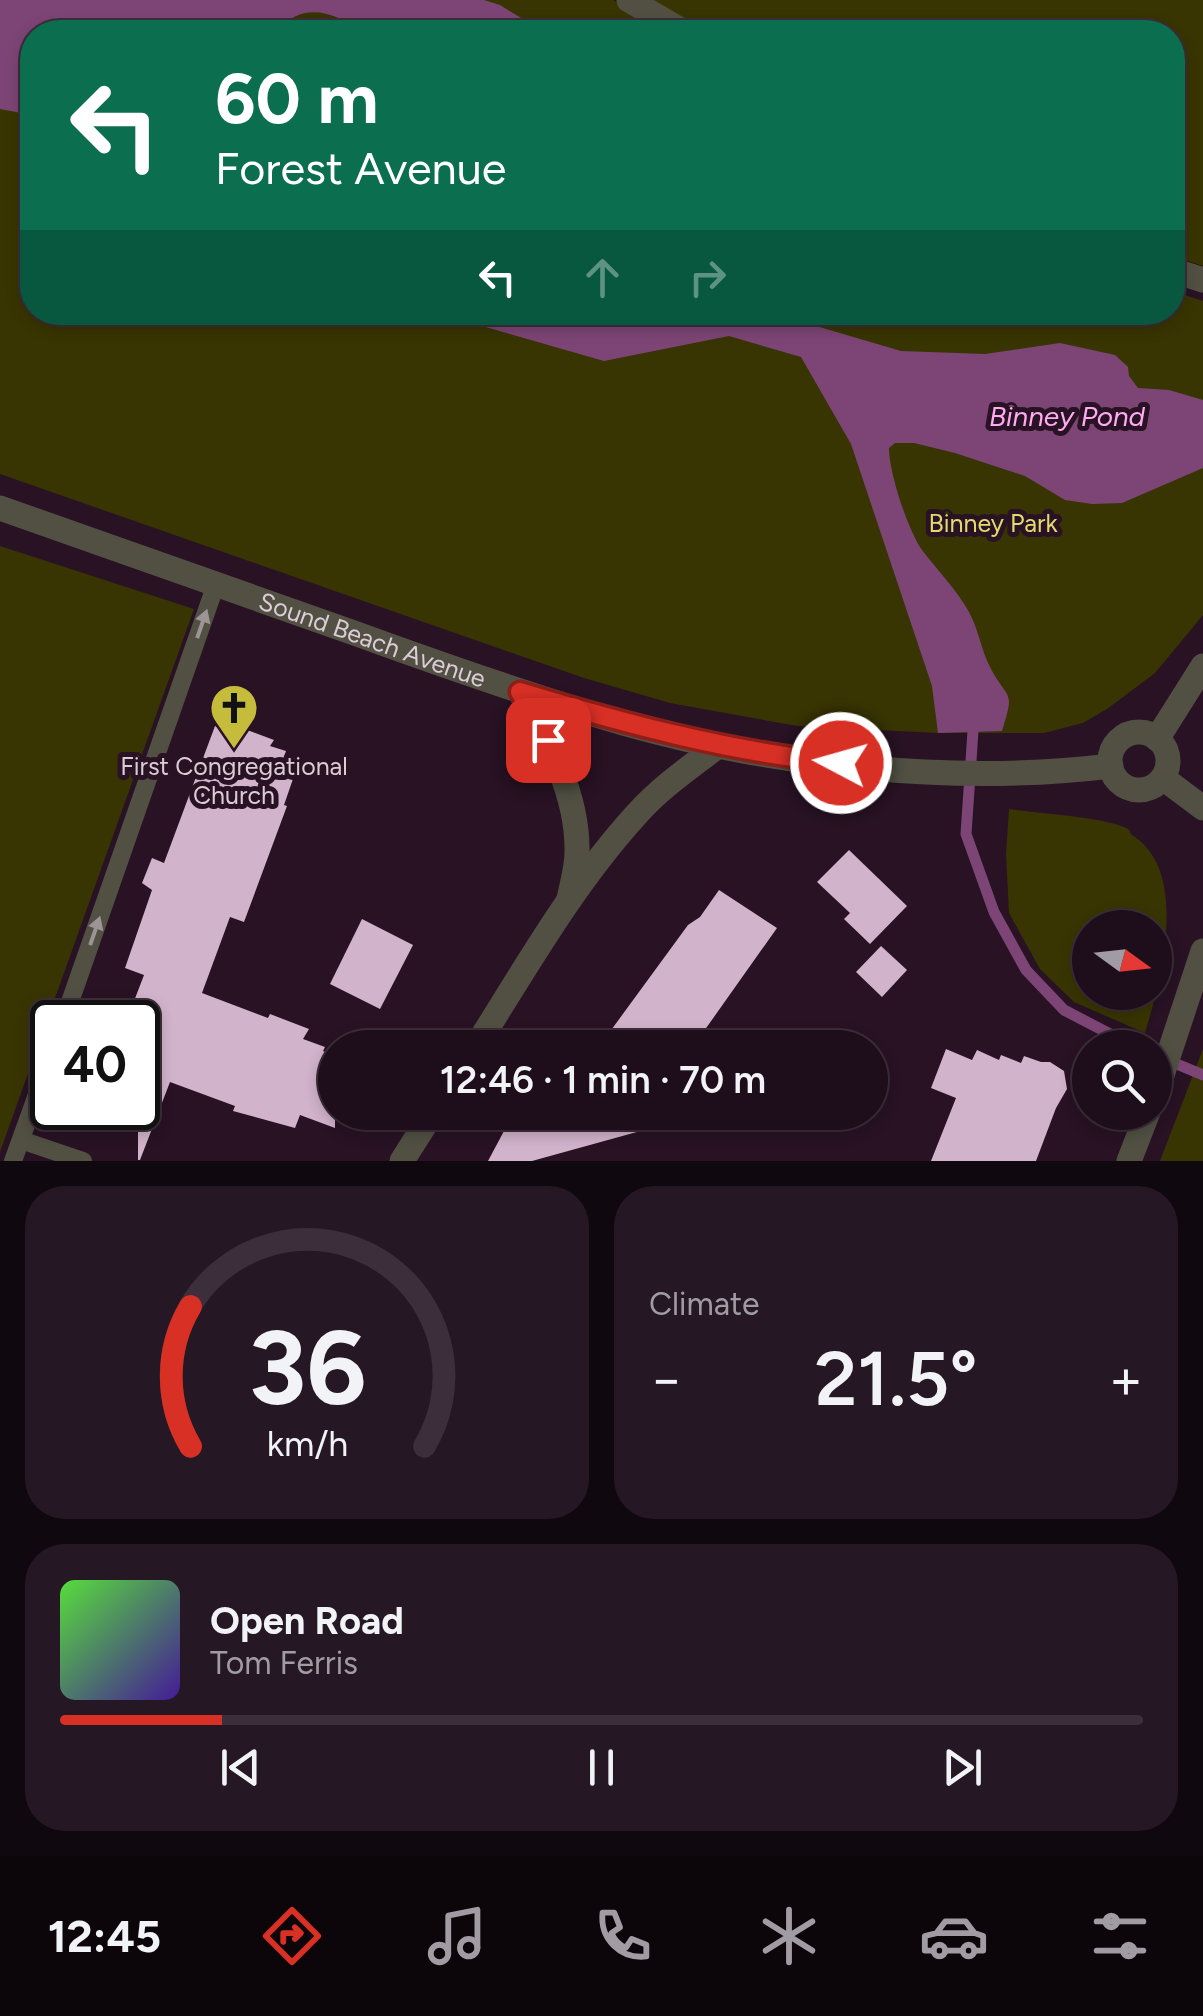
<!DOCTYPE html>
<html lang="en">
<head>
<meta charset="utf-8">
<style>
  :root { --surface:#1e0e1b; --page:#261724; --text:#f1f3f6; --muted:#a19ca3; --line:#3c2e3a; --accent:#d93025 }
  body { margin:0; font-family:Figtree,sans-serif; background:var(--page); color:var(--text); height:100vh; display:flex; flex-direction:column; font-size:38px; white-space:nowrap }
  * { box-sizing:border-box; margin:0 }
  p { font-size:32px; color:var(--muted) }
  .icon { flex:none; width:55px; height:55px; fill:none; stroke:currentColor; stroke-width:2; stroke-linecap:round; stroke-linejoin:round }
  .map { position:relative; height:1161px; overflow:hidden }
  .drawer { display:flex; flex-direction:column; gap:25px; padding:25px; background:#10080f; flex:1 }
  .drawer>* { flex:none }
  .banner { position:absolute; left:20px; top:20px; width:1165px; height:305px; border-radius:40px; box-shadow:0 5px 15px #0003,0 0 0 2px var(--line); background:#0b6e4f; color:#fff; overflow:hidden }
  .needle { width:65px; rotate:105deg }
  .controls { position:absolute; left:1072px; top:910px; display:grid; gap:20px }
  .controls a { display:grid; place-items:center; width:100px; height:100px; border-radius:50%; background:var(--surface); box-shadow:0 5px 15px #0003,0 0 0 2px var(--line); font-size:50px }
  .speed { position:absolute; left:30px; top:1000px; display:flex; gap:20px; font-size:50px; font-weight:700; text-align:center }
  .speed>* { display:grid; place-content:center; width:130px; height:130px; border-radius:50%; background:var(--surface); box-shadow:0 5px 15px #0003,0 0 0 2px var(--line); line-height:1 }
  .speed .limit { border:5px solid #111; border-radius:15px; background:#fff; color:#111 }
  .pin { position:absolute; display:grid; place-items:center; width:85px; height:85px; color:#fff; margin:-42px; border-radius:20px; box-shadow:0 5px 15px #0006 }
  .me { position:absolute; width:110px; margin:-55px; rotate:276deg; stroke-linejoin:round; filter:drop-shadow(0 0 8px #0008) }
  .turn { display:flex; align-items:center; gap:35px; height:210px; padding:0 30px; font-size:45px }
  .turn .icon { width:130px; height:130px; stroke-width:2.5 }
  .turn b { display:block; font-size:70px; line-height:85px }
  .lanes { display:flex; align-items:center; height:95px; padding:0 30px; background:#0003; justify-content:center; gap:50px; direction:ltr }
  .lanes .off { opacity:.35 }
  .big { font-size:75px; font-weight:600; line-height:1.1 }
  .drawer .card { flex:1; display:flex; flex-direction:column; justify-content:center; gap:15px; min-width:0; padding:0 35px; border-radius:40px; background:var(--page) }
  .drawer .dial { align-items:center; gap:0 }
  .dial svg { height:260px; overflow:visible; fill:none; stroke:var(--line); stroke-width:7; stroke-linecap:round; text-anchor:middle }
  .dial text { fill:var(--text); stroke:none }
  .song { display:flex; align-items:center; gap:30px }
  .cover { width:120px; height:120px; border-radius:15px; background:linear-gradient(135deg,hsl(110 70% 55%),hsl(260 70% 35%)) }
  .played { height:10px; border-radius:5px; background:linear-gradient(90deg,var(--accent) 15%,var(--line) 15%) }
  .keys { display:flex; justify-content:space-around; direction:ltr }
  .heat { display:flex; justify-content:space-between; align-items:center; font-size:55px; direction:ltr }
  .drawer .tiles { flex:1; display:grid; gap:25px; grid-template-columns:1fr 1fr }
  .card:last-child { grid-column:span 2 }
  .trip { position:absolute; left:318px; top:1030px; width:570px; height:100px; border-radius:50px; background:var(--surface); box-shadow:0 5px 15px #0003,0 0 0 2px var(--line); font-weight:600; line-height:100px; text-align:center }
  .menu { display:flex; height:160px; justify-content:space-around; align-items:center; background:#0c060b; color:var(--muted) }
  .menu .icon { width:70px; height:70px }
  .menu .selected { color:var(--accent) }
  .menu b { font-size:45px; color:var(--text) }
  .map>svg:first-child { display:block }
  .green { fill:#393502; fill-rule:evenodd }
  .water { fill:#7d4575 }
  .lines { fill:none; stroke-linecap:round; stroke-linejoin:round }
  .stream { stroke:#7d4575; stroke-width:11 }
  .building { fill:#d1b3cb }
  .service { stroke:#515043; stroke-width:18 }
  .minor { stroke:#515043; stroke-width:25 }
  .tertiary { stroke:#515043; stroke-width:25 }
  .oneway { fill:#9d9495 }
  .route-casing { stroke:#8d1f18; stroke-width:25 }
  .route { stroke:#d93025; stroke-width:18 }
  .labels { text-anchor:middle; stroke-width:10; stroke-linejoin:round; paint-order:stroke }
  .park-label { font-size:25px; fill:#e3db6e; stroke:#281224 }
  .street-label { font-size:25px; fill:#dcccd8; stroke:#281224 }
  .poi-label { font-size:25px; fill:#dcccd8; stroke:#281224 }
  .water-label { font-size:28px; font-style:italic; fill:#ffabf1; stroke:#281224 }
</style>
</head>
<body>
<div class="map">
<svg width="1203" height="1161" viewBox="0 0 1203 1161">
  <rect width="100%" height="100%" fill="#281224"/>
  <g class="green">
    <polygon points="0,0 613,0 668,32 32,32 32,312 1172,312 1173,291 1203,301 1203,615 1155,673 1107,709 1083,723 1044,733 938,733 797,726 670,703 584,678 0,474"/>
    <polygon points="649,0 1203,0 1203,266 1173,256 1172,32 708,32"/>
    <polygon points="0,546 194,609 0,1152"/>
    <path d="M1009,809C1037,813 1101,817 1124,827C1134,831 1126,831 1135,837C1189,875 1161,980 1145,1033L1074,1002L1040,969L1009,913L1006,854ZM1090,928H1155V992H1090Z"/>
    <polygon points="1203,1049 1203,1161 1160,1161"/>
  </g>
  <g class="water">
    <path d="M0,0H484L500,5L544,32H361C334,11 301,1 277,32H32V115L0,109Z"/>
    <path d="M437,313H798L806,323L901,351L985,354L1060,343L1115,355L1128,367L1129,376L1138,388L1169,390L1203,400V468L1122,503L1092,504L1065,500L1025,476L955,453L914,443H895L889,448C889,473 908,530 922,550C938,571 956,589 969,612C979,630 981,651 991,669C1009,702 1015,689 1002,731L938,733L932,686L851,444L801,357L729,336L604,361Z"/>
  </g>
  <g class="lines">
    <g class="stream">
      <polyline points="969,720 973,731 966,834 994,912 1026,970 1064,1010 1137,1048"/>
      <polyline points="1155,1055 1203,1075"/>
    </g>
  </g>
  <g class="building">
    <polygon points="231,724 274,740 270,746 286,751 279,771 294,776 284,805 287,806 244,922 230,917 202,993 268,1018 270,1014 309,1029 303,1039 325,1047 323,1051 335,1056 335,1128 300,1115 295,1128 233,1111 235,1106 170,1082 140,1160 138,1160 138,1022 126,1022 144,975 125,968 152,890 142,883 152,858 164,863 215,726 228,731"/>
    <polygon points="849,850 907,906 870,944 844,919 850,913 817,882"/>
    <polygon points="719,890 777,928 692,1048 598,1048 688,925 700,917"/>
    <polygon points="362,919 413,945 380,1009 330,984"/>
    <polygon points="881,946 907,970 882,997 856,972"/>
    <polygon points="946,1049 972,1060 977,1050 999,1060 1001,1055 1021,1063 1024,1056 1041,1062 1050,1062 1064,1071 1067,1089 1056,1108 1036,1161 931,1161 956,1098 931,1088"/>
    <polygon points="536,1112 672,1112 673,1122 532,1161 488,1161 511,1118 530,1126"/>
  </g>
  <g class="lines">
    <g class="service">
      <polyline points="63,1022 216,584"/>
      <polyline points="21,1140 83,1161"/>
      <polyline points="13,1161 52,1053"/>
    </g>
    <g class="minor">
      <polyline points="629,0 684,32"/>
      <polyline points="1172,270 1203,280"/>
      <path d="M520,692C548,741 578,793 577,852C577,868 572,884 569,899"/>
      <path d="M475,1048C525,969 573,884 636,815C660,788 690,767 718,746"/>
      <polyline points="1155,1096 1203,951"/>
      <polyline points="402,1161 433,1112"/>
      <polyline points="1129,1161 1148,1112"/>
    </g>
    <g class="tertiary">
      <path id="s1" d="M0,508C119,550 238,592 357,634C445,666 533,697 623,723C774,766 955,785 1111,766"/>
      <circle cx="1139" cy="761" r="29"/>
      <polyline points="1157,739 1203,666"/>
      <polyline points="1163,778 1203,808"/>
    </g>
  </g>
  <defs><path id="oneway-solid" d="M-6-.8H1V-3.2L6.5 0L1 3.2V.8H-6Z" transform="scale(2.5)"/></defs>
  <g class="oneway">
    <use href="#oneway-solid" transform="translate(202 624) rotate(-71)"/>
    <use href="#oneway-solid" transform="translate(95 931) rotate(-71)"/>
  </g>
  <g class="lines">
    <g class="route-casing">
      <path id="route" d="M548,740L520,692C626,724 730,752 841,763"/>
    </g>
    <use href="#route" class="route"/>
  </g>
  <defs>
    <g id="church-pin" transform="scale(2.5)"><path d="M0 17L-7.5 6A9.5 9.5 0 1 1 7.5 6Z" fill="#c6bc3c" stroke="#281224"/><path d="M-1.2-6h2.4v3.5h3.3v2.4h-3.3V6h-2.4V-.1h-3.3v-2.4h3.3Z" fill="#111"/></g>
  </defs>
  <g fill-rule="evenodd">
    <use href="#church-pin" x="234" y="708"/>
  </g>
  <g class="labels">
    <g class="park-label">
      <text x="993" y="532">Binney Park</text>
    </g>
    <g class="street-label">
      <text dy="9" stroke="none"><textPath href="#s1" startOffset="395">Sound Beach Avenue</textPath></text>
    </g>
    <g class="poi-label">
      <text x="234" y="775">First Congregational<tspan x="234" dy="29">Church</tspan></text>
    </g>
    <g class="water-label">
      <text x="1067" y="426">Binney Pond</text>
    </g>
  </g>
</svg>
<div class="controls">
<a><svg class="needle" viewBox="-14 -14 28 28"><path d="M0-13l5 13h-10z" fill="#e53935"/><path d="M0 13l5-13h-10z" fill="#a19ca3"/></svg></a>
<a><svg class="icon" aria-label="search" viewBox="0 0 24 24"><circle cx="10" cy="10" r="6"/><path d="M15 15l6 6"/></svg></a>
</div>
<div class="speed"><div class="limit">40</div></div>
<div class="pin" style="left:548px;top:740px;background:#d93025"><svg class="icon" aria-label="arrive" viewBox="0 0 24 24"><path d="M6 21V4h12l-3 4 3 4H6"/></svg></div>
<svg class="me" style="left:841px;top:763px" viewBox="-20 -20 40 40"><circle r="17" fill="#d93025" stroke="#fff" stroke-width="3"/><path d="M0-11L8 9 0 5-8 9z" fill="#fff"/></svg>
<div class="trip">12:46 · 1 min · 70 m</div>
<div class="banner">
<div class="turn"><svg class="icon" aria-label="left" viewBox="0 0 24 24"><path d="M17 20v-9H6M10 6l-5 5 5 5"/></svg><div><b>60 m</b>Forest Avenue</div></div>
<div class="lanes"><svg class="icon" aria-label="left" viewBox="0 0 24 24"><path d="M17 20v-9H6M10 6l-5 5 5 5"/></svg><svg class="icon off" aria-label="ahead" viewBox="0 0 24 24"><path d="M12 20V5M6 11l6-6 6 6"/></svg><svg class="icon off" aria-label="right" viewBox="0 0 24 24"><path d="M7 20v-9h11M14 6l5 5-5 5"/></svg></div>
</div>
</div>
<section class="drawer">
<div class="tiles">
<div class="card dial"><svg viewBox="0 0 100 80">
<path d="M14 69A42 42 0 1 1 86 69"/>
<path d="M14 69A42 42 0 0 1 14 26" stroke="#d93025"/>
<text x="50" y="56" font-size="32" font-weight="700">36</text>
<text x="50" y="72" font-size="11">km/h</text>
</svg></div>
<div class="card"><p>Climate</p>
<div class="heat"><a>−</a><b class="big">21.5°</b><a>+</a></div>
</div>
<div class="card">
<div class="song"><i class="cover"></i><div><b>Open Road</b><p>Tom Ferris</p></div></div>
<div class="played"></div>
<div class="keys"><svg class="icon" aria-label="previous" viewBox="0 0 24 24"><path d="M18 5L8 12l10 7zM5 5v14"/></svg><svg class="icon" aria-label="pause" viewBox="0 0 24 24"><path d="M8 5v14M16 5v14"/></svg><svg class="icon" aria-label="next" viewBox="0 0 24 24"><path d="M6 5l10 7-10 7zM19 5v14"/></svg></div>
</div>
</div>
</section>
<nav class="menu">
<b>12:45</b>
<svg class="icon selected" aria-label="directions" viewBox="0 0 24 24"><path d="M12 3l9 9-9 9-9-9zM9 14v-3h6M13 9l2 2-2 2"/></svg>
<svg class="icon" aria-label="music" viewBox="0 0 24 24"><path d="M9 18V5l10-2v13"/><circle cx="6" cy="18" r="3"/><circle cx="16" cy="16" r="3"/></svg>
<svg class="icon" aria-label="phone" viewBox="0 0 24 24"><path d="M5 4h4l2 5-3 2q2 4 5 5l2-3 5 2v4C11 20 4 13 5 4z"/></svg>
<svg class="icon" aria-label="climate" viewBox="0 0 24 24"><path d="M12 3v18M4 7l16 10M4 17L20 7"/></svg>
<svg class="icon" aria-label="car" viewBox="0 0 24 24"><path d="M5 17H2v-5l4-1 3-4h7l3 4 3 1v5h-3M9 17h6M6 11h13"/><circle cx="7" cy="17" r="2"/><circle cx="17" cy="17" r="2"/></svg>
<svg class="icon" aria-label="filters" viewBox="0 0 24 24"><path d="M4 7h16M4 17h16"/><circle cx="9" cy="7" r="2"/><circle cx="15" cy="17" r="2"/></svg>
</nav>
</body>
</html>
